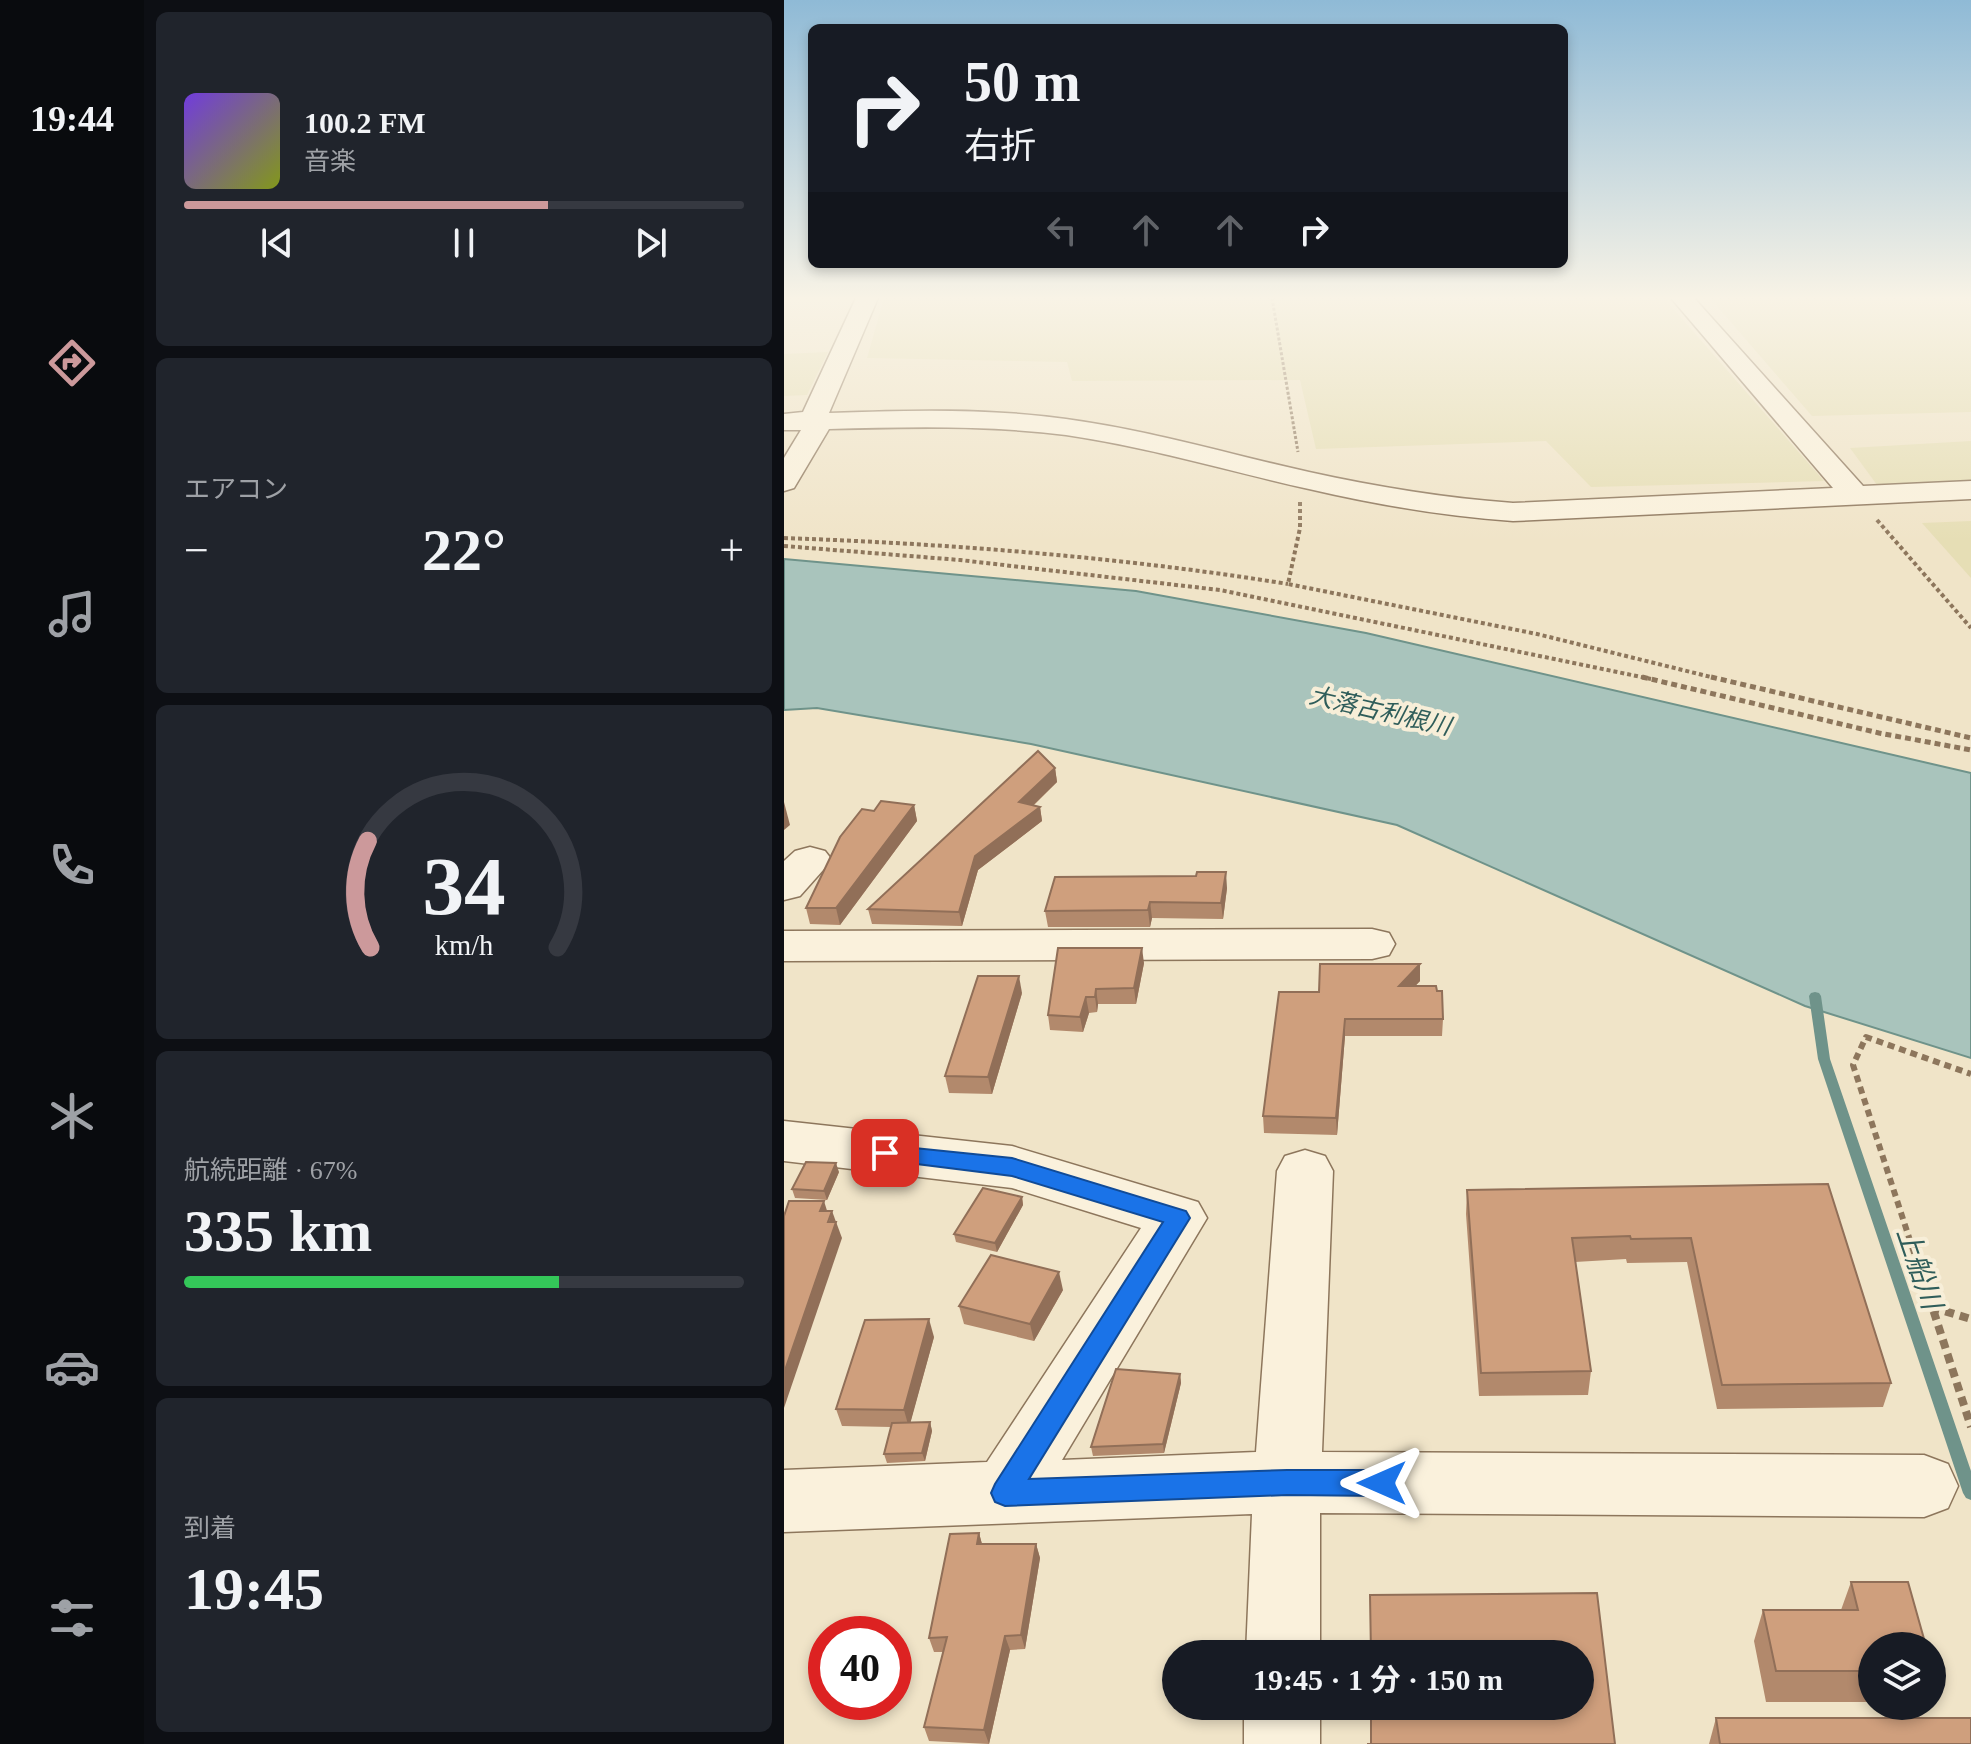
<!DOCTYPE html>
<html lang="ja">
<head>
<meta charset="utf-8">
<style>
  :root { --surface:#171b24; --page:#20242c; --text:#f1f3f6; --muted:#9ea1a6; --line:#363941; --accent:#cc999b }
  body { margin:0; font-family:"Times New Roman","Noto Sans JP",serif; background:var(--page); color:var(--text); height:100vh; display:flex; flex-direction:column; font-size:30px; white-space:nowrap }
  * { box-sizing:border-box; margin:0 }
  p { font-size:26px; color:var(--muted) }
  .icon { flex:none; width:44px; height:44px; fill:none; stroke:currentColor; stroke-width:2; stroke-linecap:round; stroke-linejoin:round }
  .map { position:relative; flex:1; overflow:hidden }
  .sheet { display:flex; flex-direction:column; gap:12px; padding:12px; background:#0d0f14; width:640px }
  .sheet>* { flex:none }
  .top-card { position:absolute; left:24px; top:24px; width:760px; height:244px; border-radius:12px; box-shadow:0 4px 12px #0003; background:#171b24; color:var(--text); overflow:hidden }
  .fabs { position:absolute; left:1074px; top:1632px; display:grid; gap:16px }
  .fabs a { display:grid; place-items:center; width:88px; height:88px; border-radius:50%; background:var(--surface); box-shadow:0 4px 12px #0003; font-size:40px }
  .speed { position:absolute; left:24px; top:1616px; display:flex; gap:16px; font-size:40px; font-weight:700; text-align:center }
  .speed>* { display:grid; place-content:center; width:104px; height:104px; border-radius:50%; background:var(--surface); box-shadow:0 4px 12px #0003; line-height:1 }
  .speed .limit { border:12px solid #d22; background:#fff; color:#111 }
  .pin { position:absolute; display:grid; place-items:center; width:68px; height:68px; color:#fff; margin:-34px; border-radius:16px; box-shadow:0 4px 12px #0006 }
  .me { position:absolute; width:88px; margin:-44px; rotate:270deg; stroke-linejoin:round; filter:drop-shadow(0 0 6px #0008) }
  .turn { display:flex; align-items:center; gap:28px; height:168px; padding:0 24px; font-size:36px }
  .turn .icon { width:104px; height:104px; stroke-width:2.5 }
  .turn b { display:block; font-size:56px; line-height:68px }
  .lanes { display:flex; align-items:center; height:76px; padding:0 24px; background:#0003; justify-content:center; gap:40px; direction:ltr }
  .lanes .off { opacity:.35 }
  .big { font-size:60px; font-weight:700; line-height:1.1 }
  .sheet .tile { flex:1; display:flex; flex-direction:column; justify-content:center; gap:12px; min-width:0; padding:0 28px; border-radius:12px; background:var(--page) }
  .sheet .dial { align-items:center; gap:0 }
  .dial svg { height:208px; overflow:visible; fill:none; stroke:var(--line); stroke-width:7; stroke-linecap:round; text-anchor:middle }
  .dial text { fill:var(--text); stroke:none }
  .song { display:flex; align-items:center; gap:24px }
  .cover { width:96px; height:96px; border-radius:12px; background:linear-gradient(135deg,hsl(260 70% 55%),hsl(70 70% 35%)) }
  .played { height:8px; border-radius:4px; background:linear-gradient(90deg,var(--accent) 65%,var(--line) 65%) }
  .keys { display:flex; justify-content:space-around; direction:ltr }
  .heat { display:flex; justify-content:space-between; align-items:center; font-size:44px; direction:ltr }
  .charge { height:12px; border-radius:6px; background:linear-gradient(90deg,#34c759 67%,var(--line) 0) }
  .trip { position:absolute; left:378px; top:1640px; width:432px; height:80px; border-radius:40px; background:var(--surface); box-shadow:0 4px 12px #0003; font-weight:700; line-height:80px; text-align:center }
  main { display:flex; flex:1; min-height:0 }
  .menu { display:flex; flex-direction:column; width:144px; justify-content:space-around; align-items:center; background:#090b0e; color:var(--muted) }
  .menu .icon { width:56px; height:56px }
  .menu .on { color:var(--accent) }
  .menu b { font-size:36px; color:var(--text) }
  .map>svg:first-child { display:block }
  .farmland { fill:#e6deb5 }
  .water { fill:#a9c4bc; stroke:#6f938a; stroke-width:2 }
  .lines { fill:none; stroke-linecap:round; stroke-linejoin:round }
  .stream { fill:#6f938a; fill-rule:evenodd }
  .minor-casing { stroke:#8d765c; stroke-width:3 }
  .path-far4 { stroke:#8d765c; stroke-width:3; stroke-dasharray:3 2; stroke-linecap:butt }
  .path-far3 { stroke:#8d765c; stroke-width:4; stroke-dasharray:4 3; stroke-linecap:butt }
  .path-far2 { stroke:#8d765c; stroke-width:5; stroke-dasharray:6 4; stroke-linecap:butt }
  .path-far1 { stroke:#8d765c; stroke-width:6; stroke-dasharray:7 5; stroke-linecap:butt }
  .path { stroke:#8d765c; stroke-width:8; stroke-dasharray:9 6; stroke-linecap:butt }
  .minor { fill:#faf1dc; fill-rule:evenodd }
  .wall { fill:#b2896c }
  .shaded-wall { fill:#916f58 }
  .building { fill:#cf9f7d; stroke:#916f58; stroke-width:2 }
  .route { fill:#1a73e8; stroke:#114b97; stroke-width:2 }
  .labels { text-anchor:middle; stroke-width:8; stroke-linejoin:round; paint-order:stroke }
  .water-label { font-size:24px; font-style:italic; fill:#2f5d5a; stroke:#f7eed8 }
  .near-water-label { font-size:28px; font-style:italic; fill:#2f5d5a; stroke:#f7eed8 }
</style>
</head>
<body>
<main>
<nav class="menu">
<b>19:44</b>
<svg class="icon on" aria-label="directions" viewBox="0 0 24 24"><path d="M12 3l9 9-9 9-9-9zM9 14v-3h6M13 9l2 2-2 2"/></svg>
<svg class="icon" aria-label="music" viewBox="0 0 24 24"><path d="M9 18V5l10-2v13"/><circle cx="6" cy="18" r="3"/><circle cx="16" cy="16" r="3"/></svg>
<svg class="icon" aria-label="phone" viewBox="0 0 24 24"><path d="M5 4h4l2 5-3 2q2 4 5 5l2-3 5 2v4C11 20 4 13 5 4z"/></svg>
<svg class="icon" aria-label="climate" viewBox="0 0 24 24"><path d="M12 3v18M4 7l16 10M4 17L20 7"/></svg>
<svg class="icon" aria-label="car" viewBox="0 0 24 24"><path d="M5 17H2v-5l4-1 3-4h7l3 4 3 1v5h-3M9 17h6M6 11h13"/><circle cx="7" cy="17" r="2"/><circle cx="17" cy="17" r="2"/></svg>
<svg class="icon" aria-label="filters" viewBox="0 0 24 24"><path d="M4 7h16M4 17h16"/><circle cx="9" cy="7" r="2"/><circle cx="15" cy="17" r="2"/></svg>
</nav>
<section class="sheet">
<div class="tile">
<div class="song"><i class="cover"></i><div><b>100.2 FM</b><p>音楽</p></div></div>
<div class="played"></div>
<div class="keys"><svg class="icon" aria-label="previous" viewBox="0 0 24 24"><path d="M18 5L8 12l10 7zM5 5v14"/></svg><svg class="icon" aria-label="pause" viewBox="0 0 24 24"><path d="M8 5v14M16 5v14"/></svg><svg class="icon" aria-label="next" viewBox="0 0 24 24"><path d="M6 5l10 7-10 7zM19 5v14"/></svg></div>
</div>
<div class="tile"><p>エアコン</p>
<div class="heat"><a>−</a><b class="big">22°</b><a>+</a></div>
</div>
<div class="tile dial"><svg viewBox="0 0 100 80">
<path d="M14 69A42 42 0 1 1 86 69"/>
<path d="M14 69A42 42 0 0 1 13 28" stroke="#cc999b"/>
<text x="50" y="56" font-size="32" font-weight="700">34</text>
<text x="50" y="72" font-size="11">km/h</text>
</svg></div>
<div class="tile"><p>航続距離 · 67%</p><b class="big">335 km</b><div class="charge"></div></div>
<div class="tile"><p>到着</p><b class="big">19:45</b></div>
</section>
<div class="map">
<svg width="1187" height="1744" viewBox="0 0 1187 1744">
  <rect width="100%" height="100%" fill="#f0e4c8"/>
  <g class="farmland">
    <polygon points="100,298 880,298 1040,481 807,487 762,441 532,449 516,380 288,381 283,362 83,358"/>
    <polygon points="926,298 1187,298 1187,412 1028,416"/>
    <polygon points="44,352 23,395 0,396 0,354"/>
    <polygon points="1187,441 1187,485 1096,489 1066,448"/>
    <polygon points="1187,521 1187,578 1138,523"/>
  </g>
  <polygon class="water" points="0,559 352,591 582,633 1187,773 1187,1058 1021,1006 613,825 247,744 33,708 0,710"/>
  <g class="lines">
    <polygon class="stream" points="1031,992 1035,993 1037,996 1046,1059 1187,1471 1187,1500 1182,1498 1179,1493 1034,1059 1025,996 1027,993"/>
    <g class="minor-casing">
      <g id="minor">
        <path d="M72,298H94L45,413C124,410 203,408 282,419C364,430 444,454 525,472C593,487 660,498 729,503L1049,488L887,298H910L1079,486L1187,481V499L729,521C660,516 593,505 525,489C444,471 364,447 282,435C203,425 124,427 45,429L10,488L0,491V458L17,430H0V414L19,412Z"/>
        <polygon points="26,847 41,851 48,860 16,896 0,900 0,861 11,851"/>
        <polygon points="588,929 605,933 611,944 605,955 588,959 0,961 0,931"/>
        <polygon points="0,1121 228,1146 414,1202 423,1218 278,1460 472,1452 493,1171 501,1156 521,1150 541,1156 549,1171 538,1452 1140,1455 1164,1464 1174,1486 1164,1508 1140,1517 536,1513 536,1654 462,1654 468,1514 0,1532 0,1470 203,1462 357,1228 228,1188 0,1161"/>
        <rect x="460" y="1706" width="76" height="38"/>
      </g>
    </g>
    <polyline class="path-far4" points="488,298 514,452"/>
    <g class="path-far3">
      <polyline points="516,502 516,528 504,584 753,634 935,679"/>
      <polyline points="1093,520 1187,628"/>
      <path d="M0,538C170,544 336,557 504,584"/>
      <polyline points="0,546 176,560 436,590 867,679"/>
    </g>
    <g class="path-far2">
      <polyline points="858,677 1095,733 1187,750"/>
      <polyline points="927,677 1187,738"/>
    </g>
    <polyline class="path-far1" points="1145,1299 1069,1065 1082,1037 1187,1074"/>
    <g class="path">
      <polyline points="1145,1297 1187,1427"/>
      <polyline points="1147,1307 1187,1319"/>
    </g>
    <use href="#minor" class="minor"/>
  </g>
  <g class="wall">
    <polygon points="271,768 273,782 249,806 256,807 258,821 194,870 178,926 88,924 84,909"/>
    <polygon points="130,805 133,821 56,925 26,924 22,908"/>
    <polygon points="443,888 439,919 368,918 366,927 264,927 261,911"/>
    <polygon points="360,963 352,1004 314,1004 313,1012 305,1013 299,1032 266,1030 264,1015"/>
    <polygon points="636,964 636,981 631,986 659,1019 658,1036 561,1036 553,1135 480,1133 479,1116 535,992"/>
    <polygon points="238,993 208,1094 165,1093 161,1076"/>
    <polygon points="55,1172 43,1200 11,1198 8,1189"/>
    <polygon points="1044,1184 1107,1383 1099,1407 933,1409 903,1262 843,1263 842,1259 791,1262 807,1371 804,1395 695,1396 682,1214 683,1190"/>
    <polygon points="238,1197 239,1205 213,1252 172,1242 170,1234"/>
    <polygon points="279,1290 250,1341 180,1324 175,1306"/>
    <polygon points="150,1337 126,1423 146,1422 148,1431 141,1461 103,1463 100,1454 107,1427 58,1426 52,1409"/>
    <polygon points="396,1374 397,1383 380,1453 309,1456 307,1447"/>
    <polygon points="195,1533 198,1544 252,1544 256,1558 241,1649 226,1650 205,1744 145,1741 140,1727 160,1652 150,1652 145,1638"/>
    <polygon points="1067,1582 1088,1646 1088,1702 982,1702 970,1641 979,1610 1057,1610"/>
    <polygon points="932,1718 1187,1744 925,1744"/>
  </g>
  <g class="shaded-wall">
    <polygon points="271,768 273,782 238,816 235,802"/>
    <polygon points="0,802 6,825 0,830"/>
    <polygon points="130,805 133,821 56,925 52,908"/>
    <polygon points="256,807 258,821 194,870 178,926 175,912 191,856"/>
    <polygon points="442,872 443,888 439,919 437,903"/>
    <polygon points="366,902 368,918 366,927 364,910"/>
    <polygon points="358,948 360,963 352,1004 350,988"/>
    <polygon points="636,964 636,981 615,1003 615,986"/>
    <polygon points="235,976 238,993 208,1094 204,1077"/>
    <polygon points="312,989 314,1004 313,1012 311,997"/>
    <polygon points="302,997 305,1013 299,1032 296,1017"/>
    <polygon points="561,1019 561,1036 553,1135 552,1118"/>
    <polygon points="52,1163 55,1172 43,1200 40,1191"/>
    <polygon points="238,1197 239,1205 213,1252 211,1243"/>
    <polygon points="40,1201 45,1217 36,1211"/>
    <polygon points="48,1211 58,1238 0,1408 0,1373"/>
    <polygon points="275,1272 279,1290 250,1341 246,1324"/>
    <polygon points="145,1319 150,1337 125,1428 120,1410"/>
    <polygon points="396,1374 397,1383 380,1453 379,1444"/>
    <polygon points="146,1422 148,1431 141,1461 138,1453"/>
    <polygon points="195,1533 199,1548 193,1544"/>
    <polygon points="252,1544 256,1558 241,1649 237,1635"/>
    <polygon points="221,1636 226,1650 205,1744 200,1730"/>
  </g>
  <g class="building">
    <polygon points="254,751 271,768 235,802 256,807 191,856 175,912 84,909"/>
    <polygon points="97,801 130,805 52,908 22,908 56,837 78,809 90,811"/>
    <polygon points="413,872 442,872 437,903 366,902 364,910 261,911 271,877 412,876"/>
    <polygon points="274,948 358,948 350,988 312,989 311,997 302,997 296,1017 264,1015"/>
    <polygon points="536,964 636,964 615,986 652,986 653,991 658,991 659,1019 561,1019 552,1118 479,1116 495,992 535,992"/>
    <polygon points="194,976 235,976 204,1077 161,1076"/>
    <polygon points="22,1162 52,1163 40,1191 8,1189"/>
    <polygon points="1044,1184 1107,1383 938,1385 907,1238 847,1239 846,1236 788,1238 807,1371 697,1373 683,1190"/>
    <polygon points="199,1188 238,1197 211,1243 170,1234"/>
    <polygon points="5,1201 40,1201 36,1211 48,1211 44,1222 52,1222 0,1373 0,1216"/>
    <polygon points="207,1255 275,1272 246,1324 175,1306"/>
    <polygon points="145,1319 120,1410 52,1409 81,1320"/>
    <polygon points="332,1369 396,1374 379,1444 307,1447"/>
    <polygon points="146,1422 138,1453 100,1454 108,1423"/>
    <polygon points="195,1533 193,1544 252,1544 237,1635 221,1636 200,1730 140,1727 163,1637 145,1638 166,1534"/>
    <polygon points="1067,1582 1124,1582 1142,1646 1088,1646 1088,1671 992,1671 979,1610 1074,1610"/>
    <polygon points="813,1593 831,1744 583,1744 587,1744 587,1706 796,1706 796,1654 587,1654 586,1595"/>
    <polygon points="932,1718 1187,1718 1187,1744 936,1744"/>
  </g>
  <linearGradient id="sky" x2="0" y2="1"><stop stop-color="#8fbad6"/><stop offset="0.55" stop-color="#f8f3e6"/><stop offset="1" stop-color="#f8f3e6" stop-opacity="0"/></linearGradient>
  <rect width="1187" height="542" fill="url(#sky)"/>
  <polygon class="route" points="101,1145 228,1158 402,1211 406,1218 245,1479 503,1470 598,1470 608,1474 612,1483 608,1492 598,1496 503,1495 221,1506 211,1502 207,1493 211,1484 379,1222 228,1176 93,1159 89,1153 93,1147"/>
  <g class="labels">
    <g class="water-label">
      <text transform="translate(596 711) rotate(13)" y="8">大落古利根川</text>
    </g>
    <g class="near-water-label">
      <text transform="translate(1136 1268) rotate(71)" y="10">上船川</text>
    </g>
  </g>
</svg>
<div class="fabs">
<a><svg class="icon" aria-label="layers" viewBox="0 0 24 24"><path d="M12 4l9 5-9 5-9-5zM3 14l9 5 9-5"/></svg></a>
</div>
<div class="speed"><div class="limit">40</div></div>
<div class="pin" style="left:101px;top:1153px;background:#d93025"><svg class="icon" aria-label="arrive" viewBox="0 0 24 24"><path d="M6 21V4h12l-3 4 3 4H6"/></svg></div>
<svg class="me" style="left:598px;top:1483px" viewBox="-20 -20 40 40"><path d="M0-17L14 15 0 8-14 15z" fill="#1a73e8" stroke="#fff" stroke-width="4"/></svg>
<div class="trip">19:45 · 1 分 · 150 m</div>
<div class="top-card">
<div class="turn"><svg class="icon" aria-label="right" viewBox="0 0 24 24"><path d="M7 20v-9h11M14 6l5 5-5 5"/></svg><div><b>50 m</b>右折</div></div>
<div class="lanes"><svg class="icon off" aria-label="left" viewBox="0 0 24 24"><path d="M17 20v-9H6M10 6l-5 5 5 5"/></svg><svg class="icon off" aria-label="ahead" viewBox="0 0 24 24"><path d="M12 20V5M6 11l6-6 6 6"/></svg><svg class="icon off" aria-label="ahead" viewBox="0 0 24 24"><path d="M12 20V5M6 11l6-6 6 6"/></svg><svg class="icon" aria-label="right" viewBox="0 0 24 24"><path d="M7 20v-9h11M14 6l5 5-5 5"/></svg></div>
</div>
</div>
</main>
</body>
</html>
